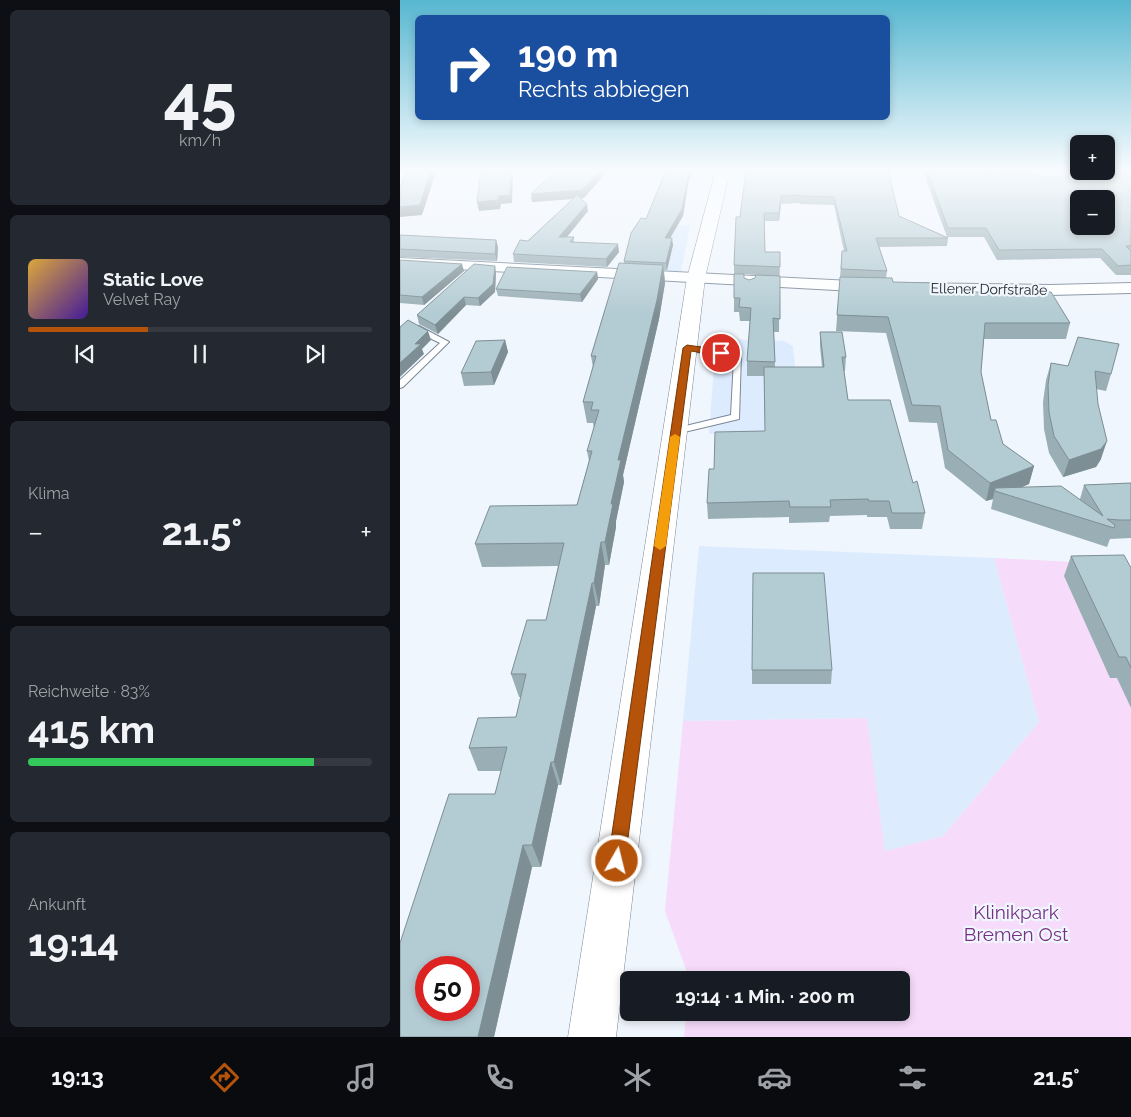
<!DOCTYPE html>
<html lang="de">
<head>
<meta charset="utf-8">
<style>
  :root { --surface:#171b24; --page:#242831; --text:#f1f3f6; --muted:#9ea1a6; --line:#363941; --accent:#b45309 }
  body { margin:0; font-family:Raleway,sans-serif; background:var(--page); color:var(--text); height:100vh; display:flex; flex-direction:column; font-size:19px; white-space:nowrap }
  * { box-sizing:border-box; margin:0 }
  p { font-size:16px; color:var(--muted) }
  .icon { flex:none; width:28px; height:28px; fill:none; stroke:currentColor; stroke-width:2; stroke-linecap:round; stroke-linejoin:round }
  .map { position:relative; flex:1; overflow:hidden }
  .drawer { display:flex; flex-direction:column; gap:10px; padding:10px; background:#0d0f14; width:400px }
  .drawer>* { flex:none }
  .banner { position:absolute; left:15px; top:15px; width:475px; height:105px; border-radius:8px; box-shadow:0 2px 8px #0003; background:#1a4fa0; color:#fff; overflow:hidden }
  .buttons { position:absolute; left:670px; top:135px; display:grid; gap:10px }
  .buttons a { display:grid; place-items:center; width:45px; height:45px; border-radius:8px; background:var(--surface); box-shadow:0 2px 8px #0003; font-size:25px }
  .speed { position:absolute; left:15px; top:956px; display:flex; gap:10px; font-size:25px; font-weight:700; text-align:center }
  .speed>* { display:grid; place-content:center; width:65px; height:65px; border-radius:50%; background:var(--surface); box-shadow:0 2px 8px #0003; line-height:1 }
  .speed .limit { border:8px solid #d22; background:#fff; color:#111 }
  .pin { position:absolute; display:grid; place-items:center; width:42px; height:42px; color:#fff; margin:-21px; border:2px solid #fff; border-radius:50%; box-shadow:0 1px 5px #0007 }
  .me { position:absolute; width:55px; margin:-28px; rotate:8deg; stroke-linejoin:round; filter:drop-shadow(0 0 4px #0008) }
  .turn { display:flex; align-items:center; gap:18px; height:105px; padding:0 20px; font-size:22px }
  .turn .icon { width:65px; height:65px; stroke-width:2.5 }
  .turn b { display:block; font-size:35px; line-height:42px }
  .big { font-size:38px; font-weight:700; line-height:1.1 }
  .drawer .tile { flex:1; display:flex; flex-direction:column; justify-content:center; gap:8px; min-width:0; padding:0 18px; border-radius:8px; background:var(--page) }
  .drawer .dial { align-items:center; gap:0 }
  .dial b { font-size:65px; line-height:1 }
  .song { display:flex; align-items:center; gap:15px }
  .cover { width:60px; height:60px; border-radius:8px; background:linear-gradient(135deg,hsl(40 70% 55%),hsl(260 70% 35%)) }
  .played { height:5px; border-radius:2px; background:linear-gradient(90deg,var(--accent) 35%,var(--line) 35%) }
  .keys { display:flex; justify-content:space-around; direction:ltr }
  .heat { display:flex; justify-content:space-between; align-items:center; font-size:28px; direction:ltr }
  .charge { height:8px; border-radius:4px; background:linear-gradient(90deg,#34c759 83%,var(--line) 0) }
  .trip { position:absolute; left:220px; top:971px; width:290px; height:50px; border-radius:8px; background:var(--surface); box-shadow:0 2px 8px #0003; font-weight:700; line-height:50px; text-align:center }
  .menu { display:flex; height:80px; justify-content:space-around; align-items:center; background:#090b0e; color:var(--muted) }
  .menu .icon { width:35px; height:35px }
  .menu .on { color:var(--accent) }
  .menu b { font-size:22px; color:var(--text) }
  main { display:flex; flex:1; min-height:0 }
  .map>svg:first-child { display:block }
  .built { fill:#dcecfe }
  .green { fill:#f6dcfa }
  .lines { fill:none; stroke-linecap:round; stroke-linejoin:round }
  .lane-casing { stroke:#7b8898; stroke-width:2 }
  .street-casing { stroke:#7b8898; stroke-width:2 }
  .secondary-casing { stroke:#7b8898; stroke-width:1 }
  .lane { fill:#fff; fill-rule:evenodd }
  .street { fill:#fff; fill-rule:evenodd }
  .secondary { fill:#fff; fill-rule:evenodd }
  .wall { fill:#9aafb5; fill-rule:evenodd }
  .shaded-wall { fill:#7d8e94 }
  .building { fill:#b3cbd3; stroke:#7d8e94; fill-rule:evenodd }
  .route { fill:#b45309; stroke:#753606 }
  .slow { fill:#f59e0b }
  .labels { text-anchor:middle; stroke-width:4.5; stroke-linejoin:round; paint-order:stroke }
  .far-street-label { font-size:14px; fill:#1d2228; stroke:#f0f6fd }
  .near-park-label { font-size:19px; fill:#792f85; stroke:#f0f6fd }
</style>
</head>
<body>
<main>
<section class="drawer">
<div class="tile dial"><b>45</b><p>km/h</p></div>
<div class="tile">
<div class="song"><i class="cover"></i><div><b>Static Love</b><p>Velvet Ray</p></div></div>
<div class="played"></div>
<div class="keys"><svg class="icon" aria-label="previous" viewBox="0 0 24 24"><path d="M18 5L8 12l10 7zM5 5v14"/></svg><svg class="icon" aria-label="pause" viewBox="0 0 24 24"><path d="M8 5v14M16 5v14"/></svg><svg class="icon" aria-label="next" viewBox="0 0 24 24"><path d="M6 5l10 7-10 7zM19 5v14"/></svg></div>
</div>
<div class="tile"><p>Klima</p>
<div class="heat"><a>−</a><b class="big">21.5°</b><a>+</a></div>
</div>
<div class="tile"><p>Reichweite · 83%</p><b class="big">415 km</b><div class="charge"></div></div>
<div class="tile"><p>Ankunft</p><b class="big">19:14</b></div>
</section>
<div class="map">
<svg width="731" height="1037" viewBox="0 0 731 1037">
  <rect width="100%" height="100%" fill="#f0f6fd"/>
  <g class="built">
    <polygon points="246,224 290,225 281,272 221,268"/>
    <polygon points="316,339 384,341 393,346 401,433 309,434"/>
    <polygon points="299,546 594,558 639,722 543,836 485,852 466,718 283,721"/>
  </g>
  <polygon class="green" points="594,558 731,565 731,1037 284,1037 286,1013 501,1012 501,980 287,980 288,975 265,911 283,721 467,718 485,851 543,836 639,722"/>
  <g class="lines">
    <g class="lane-casing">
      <g id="lane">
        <polygon points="13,326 19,326 49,342 3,387 0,388 0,380 40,343 13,330"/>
        <polygon points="287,345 341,354 339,419 276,434 273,433 271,431 273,429 331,415 334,358 284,350 284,346"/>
      </g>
    </g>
    <g class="street-casing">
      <g id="street">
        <polygon points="0,258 472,282 478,284 480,287 478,290 472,292 0,266"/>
        <polygon points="505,283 650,285 731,283 731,293 650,295 499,291 497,288 499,285"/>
      </g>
    </g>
    <g class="secondary-casing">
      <g id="secondary">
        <polygon points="316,170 330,170 305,278 216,1037 168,1037 287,278"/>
        <polygon points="497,170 597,170 731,176 731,184 504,174"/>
      </g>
    </g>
    <use href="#lane" class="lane"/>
    <use href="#street" class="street"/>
    <use href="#secondary" class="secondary"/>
  </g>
  <g class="wall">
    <polygon points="156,170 184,198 181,198 188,211 167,237 174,237 174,242 219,252 207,267 114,262 113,254 173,199 132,202"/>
    <path d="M346,170L499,216L547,237L525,177L526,170H559L641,177H731V275H716L700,258L597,260L584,237H547L548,238L547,246L479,247L487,271L486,278L493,282L670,323L666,339H584L581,372L591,420L603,444L634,466L629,484L622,487L680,499L684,485L731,483V538L710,539L707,547L591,509L593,499L586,501L545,468L537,423L509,422L486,333L436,331L442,251H444L434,205L400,204L399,203L381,204L379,221H365V252H380L379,332H374L375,367H422L420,346V332L446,357L445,371H444L448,400L513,483L525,513L522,529H490L487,517H467V515L430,516L429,522L389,523V517L308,519L307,503L314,469L365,431L364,376H347V361L350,321H340L339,312H334V265L340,217ZM344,274L356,275L355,278L349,280L344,278Z"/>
    <polygon points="706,170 731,170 731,175 690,172 689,171 706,171"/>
    <polygon points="288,184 283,216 270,238 273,245 267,270 264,270 265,283 259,319 223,475 224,482 216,521 216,527 209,565 205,565 199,606 196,606 161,785 158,785 141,867 132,867 94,1037 0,1037 95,794 101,771 78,771 69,748 116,717 121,697 119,697 111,674 146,620 158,566 82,567 75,544 177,505 189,461 187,451 194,428 193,423 187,423 183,402 193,367 191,356 224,263 224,261 246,219"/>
    <polygon points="0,235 96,240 98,247 97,261 0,257"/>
    <polygon points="0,260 64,271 24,305 0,303"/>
    <polygon points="197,272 198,279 182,302 98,296 96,289"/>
    <polygon points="96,273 95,292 80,306 66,305 38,334 19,324 17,315"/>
    <polygon points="105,340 108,352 94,385 64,386 61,373"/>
    <polygon points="651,363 711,374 706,391 696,389 701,459 696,467 663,477 649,453 644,429 643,402 646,380"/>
    <polygon points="671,556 731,568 731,708 717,678 710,678 664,576"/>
    <polygon points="352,670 432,670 431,684 352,684"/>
  </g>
  <g class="shaded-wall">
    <polygon points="31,170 35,170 36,172 22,215 0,217 0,207"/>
    <polygon points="111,170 113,170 112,203 101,204 100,209 79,211 77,202 99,196"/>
    <polygon points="201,170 209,170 184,198 132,202 131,194"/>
    <polygon points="291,170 293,170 288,184 283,216 266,245 265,238"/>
    <polygon points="381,196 381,204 379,221 379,213"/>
    <polygon points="187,204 188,211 161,244 159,237"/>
    <polygon points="272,238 273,245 267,270 266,263"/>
    <polygon points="96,240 98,247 97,261 95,254"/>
    <polygon points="218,244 219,252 207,267 206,259"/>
    <polygon points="62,264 64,271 24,305 22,297"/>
    <polygon points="263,265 265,283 259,319 223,475 224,482 216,521 216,527 209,565 205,542 218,460"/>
    <polygon points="95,266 96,273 95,292 80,306 78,298"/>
    <polygon points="197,272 198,279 182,302 180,294"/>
    <polygon points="64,297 66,305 38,334 35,325"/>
    <polygon points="28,331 31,340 22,349 24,354 0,377 0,363 15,344"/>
    <polygon points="105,340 108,352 94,385 91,372"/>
    <polygon points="707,441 701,459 696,467 663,477 669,460"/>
    <polygon points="634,466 629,484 605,494 595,488 593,499 586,501 590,483"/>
    <polygon points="201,542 205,565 199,606 194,583"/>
    <polygon points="192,583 196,606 161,785 154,762"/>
    <polygon points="151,762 158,785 141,867 132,845"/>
    <polygon points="123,845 132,867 94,1037 78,1037"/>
  </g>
  <g class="building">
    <polygon points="7,170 31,170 20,205 0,207 0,188"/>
    <polygon points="81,170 111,170 110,195 99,196 98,200 77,202"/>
    <polygon points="156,170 201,170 182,190 131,194"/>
    <polygon points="266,170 291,170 288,178 282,209 265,238 272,238 266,263 224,261 231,233 241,218 246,219"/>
    <polygon points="346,170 488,170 499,216 548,238 476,238 487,271 441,269 442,251 447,251 434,197 400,196 400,195 381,196 379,213 364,213 365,252 380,252 380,267 334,265 336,217 340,217"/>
    <path d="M527,170H559L631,173L639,175L641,177H731V246H726L731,251V265L718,266L702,249L599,250L586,228H548ZM679,199H706V226H679Z"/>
    <polygon points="177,195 187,204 159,237 174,237 170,242 218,244 206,259 113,254 120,240 128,241"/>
    <polygon points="0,235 96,240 95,254 0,249"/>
    <polygon points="0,260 62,264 22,297 0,295"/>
    <path d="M219,263L263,265L257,300L218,460H221L211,504H213L205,542H201L194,583H192L154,762H151L132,845H123L78,1037H0V943L49,794H95L107,747L69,748L78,718L116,717L126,674H111L127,620H146L164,543L75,544L90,506L177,505L192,451H187L199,410H191L193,402H183L196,356H191ZM26,968H69V1010H26Z"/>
    <polygon points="74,264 95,266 93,284 78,298 64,297 35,325 17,315"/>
    <polygon points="107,267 197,272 180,294 96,289"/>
    <polygon points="334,274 344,274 344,278 349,280 355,278 356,275 380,276 380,319 373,318 375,362 347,361 351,308 339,307 340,298 334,298"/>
    <polygon points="440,277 492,278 493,282 536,283 539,292 651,292 670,323 585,323 581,372 591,420 596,420 603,444 634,466 590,483 548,450 540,406 512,405 488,317 437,315"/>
    <polygon points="8,320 28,331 15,344 21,344 0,363 0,327"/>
    <polygon points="420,332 442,332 446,357 442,357 448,400 490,400 513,483 517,481 525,513 492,513 489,501 469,501 468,499 430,500 431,507 390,507 389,501 307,503 309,469 314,469 315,432 365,431 364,367 424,367"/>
    <polygon points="678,337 719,344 711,374 695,371 698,404 707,441 701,449 669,460 654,436 649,412 648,385 651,363 668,366"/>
    <polygon points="105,340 91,372 61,373 76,341"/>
    <polygon points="731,483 731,520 719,520 707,519 715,525 714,528 595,491 595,488 661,486 703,516 684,485"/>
    <polygon points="724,555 731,568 731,668 726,657 719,657 671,556"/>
    <polygon points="353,573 424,573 432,670 352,670"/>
  </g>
  <linearGradient id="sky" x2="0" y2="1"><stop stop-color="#57b7d0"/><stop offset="0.54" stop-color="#f8fbfe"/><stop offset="1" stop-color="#f8fbfe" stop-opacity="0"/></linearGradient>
  <rect width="731" height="315" fill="url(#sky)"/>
  <polygon class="route" points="287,345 321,350 326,353 321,356 291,351 225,861 223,867 217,869 211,867 208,861 283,348"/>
  <polygon class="slow" points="275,434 280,437 266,546 260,550 254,546 270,437"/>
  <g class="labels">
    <g class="far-street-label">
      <text transform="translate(589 289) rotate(1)" y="5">Ellener Dorfstraße</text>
    </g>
    <g class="near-park-label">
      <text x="616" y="919">Klinikpark<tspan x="616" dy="22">Bremen Ost</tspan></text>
    </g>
  </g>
</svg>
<div class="buttons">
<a>+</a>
<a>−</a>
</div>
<div class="speed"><div class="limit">50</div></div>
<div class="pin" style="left:321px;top:353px;background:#d93025"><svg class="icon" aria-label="arrive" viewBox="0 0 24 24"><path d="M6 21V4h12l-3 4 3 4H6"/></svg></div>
<svg class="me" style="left:217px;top:861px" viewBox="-20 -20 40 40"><circle r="17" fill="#b45309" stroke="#fff" stroke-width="3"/><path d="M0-11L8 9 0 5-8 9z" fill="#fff"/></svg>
<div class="trip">19:14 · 1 Min. · 200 m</div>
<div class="banner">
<div class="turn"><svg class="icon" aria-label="right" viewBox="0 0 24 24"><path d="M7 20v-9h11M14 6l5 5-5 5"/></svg><div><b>190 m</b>Rechts abbiegen</div></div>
</div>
</div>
</main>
<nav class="menu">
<b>19:13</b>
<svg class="icon on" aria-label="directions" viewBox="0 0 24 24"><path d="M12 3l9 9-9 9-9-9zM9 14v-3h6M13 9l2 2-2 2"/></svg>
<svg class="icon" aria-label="music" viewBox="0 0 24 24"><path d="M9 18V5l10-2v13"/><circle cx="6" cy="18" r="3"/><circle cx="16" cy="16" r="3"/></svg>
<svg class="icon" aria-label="phone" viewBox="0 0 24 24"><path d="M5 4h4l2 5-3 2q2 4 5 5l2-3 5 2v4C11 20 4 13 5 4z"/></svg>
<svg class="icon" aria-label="climate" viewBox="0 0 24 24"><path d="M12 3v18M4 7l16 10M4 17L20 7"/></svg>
<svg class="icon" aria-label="car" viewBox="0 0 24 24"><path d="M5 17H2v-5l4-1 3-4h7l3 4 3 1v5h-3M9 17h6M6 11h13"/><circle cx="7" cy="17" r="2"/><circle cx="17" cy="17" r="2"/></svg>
<svg class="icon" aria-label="filters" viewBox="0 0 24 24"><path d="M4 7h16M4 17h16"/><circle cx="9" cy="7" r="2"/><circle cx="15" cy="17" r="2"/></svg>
<b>21.5°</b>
</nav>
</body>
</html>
